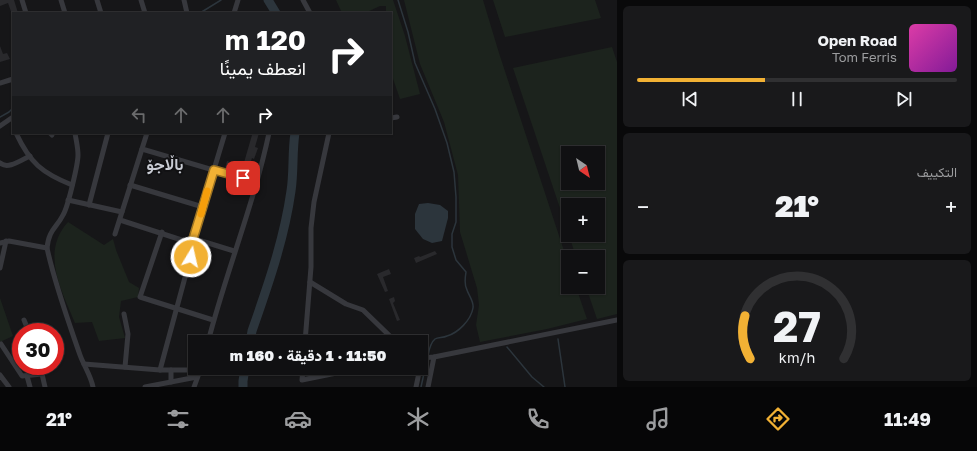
<!DOCTYPE html>
<html lang="ar">
<head>
<meta charset="utf-8">
<style>
  :root { --surface:#101012; --page:#19191b; --text:#f1f3f6; --muted:#9c9d9f; --line:#303032; --accent:#f2b134 }
  body { margin:0; font-family:"Golos Text",Vazirmatn,sans-serif; background:var(--page); color:var(--text); direction:rtl; height:100vh; display:flex; flex-direction:column; font-size:15px; white-space:nowrap }
  * { box-sizing:border-box; margin:0 }
  p { font-size:13px; color:var(--muted) }
  .icon { flex:none; width:22px; height:22px; fill:none; stroke:currentColor; stroke-width:2; stroke-linecap:round; stroke-linejoin:round }
  .map { position:relative; flex:1; overflow:hidden; direction:ltr }
  .details { display:flex; flex-direction:column; gap:6px; padding:6px; background:#09090a; width:360px }
  .details>* { flex:none }
  .banner { position:absolute; left:12px; top:12px; width:380px; height:122px; border-radius:0px; box-shadow:0 1px 3px #0004,0 0 0 1px var(--line); direction:rtl; background:#202124; color:#fff; overflow:hidden }
  .needle { width:26px; rotate:145deg }
  .buttons { position:absolute; left:561px; top:146px; display:grid; gap:8px }
  .buttons a { display:grid; place-items:center; width:44px; height:44px; border-radius:0px; background:var(--surface); box-shadow:0 1px 3px #0004,0 0 0 1px var(--line); font-size:20px }
  .speed { position:absolute; left:12px; top:323px; display:flex; gap:8px; font-size:20px; font-weight:700; text-align:center }
  .speed>* { display:grid; place-content:center; width:52px; height:52px; border-radius:50%; background:var(--surface); box-shadow:0 1px 3px #0004,0 0 0 1px var(--line); line-height:1 }
  .speed .limit { border:6px solid #d22; background:#fff; color:#111 }
  .pin { position:absolute; display:grid; place-items:center; width:34px; height:34px; color:#fff; margin:-17px; border-radius:8px; box-shadow:0 2px 6px #0006 }
  .me { position:absolute; width:44px; margin:-22px; rotate:9deg; stroke-linejoin:round; filter:drop-shadow(0 0 3px #0008) }
  .turn { display:flex; align-items:center; gap:14px; height:84px; padding:0 20px; font-size:18px }
  .turn .icon { width:52px; height:52px; stroke-width:2.5 }
  .turn b { display:block; font-size:28px; line-height:34px }
  .lanes { display:flex; align-items:center; height:38px; padding:0 20px; background:#0003; justify-content:center; gap:20px; direction:ltr }
  .lanes .off { opacity:.35 }
  .big { font-size:30px; font-weight:800; line-height:1.1 }
  .details .card { flex:1; display:flex; flex-direction:column; justify-content:center; gap:6px; min-width:0; padding:0 14px; border-radius:6px; background:var(--page) }
  .details .dial { align-items:center; gap:0 }
  .dial svg { height:104px; overflow:visible; fill:none; stroke:var(--line); stroke-width:7; stroke-linecap:round; text-anchor:middle }
  .dial text { fill:var(--text); stroke:none }
  .song { display:flex; align-items:center; gap:12px }
  .cover { width:48px; height:48px; border-radius:6px; background:linear-gradient(135deg,hsl(320 70% 55%),hsl(290 70% 35%)) }
  .played { height:4px; border-radius:2px; background:linear-gradient(90deg,var(--accent) 40%,var(--line) 40%) }
  .keys { display:flex; justify-content:space-around; direction:ltr }
  .heat { display:flex; justify-content:space-between; align-items:center; font-size:22px; direction:ltr }
  .trip { position:absolute; left:188px; top:335px; width:240px; height:40px; border-radius:0px; background:var(--surface); box-shadow:0 1px 3px #0004,0 0 0 1px var(--line); font-weight:800; line-height:40px; text-align:center; direction:rtl }
  .dock { display:flex; height:64px; justify-content:space-around; align-items:center; background:#060607; color:var(--muted) }
  .dock .icon { width:28px; height:28px }
  .dock .current { color:var(--accent) }
  .dock b { font-size:18px; color:var(--text) }
  main { display:flex; flex:1; min-height:0 }
  .map>svg:first-child { display:block }
  .green { fill:#1c231d; fill-rule:evenodd }
  .water { fill:#2c353c }
  .lines { fill:none; stroke-linecap:round; stroke-linejoin:round }
  .stream { stroke:#2c353c; stroke-width:1.5 }
  .river { stroke:#2c353c; stroke-width:9 }
  .building { fill:#29292c }
  .street { stroke:#37383d; stroke-width:5 }
  .route-casing { stroke:#9d7322; stroke-width:10 }
  .route { stroke:#f2b134; stroke-width:7 }
  .slow { stroke:#f59e0b; stroke-width:7 }
  .labels { text-anchor:middle; stroke-width:4; stroke-linejoin:round; paint-order:stroke }
  .quarter-label { font-size:16px; font-weight:bold; fill:#c9ccd4; stroke:#111113 }
</style>
</head>
<body>
<main>
<section class="details">
<div class="card">
<div class="song"><i class="cover"></i><div><b>Open Road</b><p>Tom Ferris</p></div></div>
<div class="played"></div>
<div class="keys"><svg class="icon" aria-label="previous" viewBox="0 0 24 24"><path d="M18 5L8 12l10 7zM5 5v14"/></svg><svg class="icon" aria-label="pause" viewBox="0 0 24 24"><path d="M8 5v14M16 5v14"/></svg><svg class="icon" aria-label="next" viewBox="0 0 24 24"><path d="M6 5l10 7-10 7zM19 5v14"/></svg></div>
</div>
<div class="card"><p>التكييف</p>
<div class="heat"><a>−</a><b class="big">21°</b><a>+</a></div>
</div>
<div class="card dial"><svg viewBox="0 0 100 80">
<path d="M14 69A42 42 0 1 1 86 69"/>
<path d="M14 69A42 42 0 0 1 10 36" stroke="#f2b134"/>
<text x="50" y="56" font-size="32" font-weight="700">27</text>
<text x="50" y="72" font-size="11">km/h</text>
</svg></div>
</section>
<div class="map">
<svg width="617" height="387" viewBox="0 0 617 387">
  <rect width="100%" height="100%" fill="#161618"/>
  <g class="green">
    <polygon points="336,0 393,0 405,36 420,94 400,99 391,73 391,13 386,13 386,6 380,6 365,13 342,13"/>
    <polygon points="404,0 483,0 499,53 568,263 568,287 576,287 587,319 547,329 480,342 476,325 479,305 477,288 460,232 458,175 444,122 420,64"/>
    <polygon points="493,0 595,0 601,18 505,37"/>
    <path d="M612,47L617,62V314L597,319L586,287H598V257H576L569,235H598V205H568V232L513,68ZM568,153H598V183H568Z"/>
    <path d="M68,222L104,245L113,239L116,250L129,282L139,288L138,297L121,301L119,317L125,338L99,341L92,322L75,323C62,291 40,253 68,222Z"/>
    <polygon points="0,298 13,336 0,342"/>
  </g>
  <polygon class="water" points="428,203 440,205 448,211 448,218 442,241 432,243 423,239 415,229 415,214 419,204"/>
  <g class="lines">
    <g class="stream">
      <path d="M398,0L408,32L415,63L435,109L447,143L454,172L456,197V222L452,234V247L456,260L466,272C465,278 464,285 467,290C469,296 474,301 473,308C471,320 458,333 447,336C443,338 438,337 435,339C430,343 429,350 428,356"/>
      <polyline points="200,13 221,0"/>
      <polyline points="0,117 9,112 13,108"/>
      <polyline points="558,339 565,387"/>
      <polyline points="507,347 532,377 544,387"/>
      <polyline points="421,387 427,360"/>
    </g>
    <g class="river">
      <polyline points="268,0 276,13"/>
      <path d="M250,342L252,331C268,285 284,240 291,191C294,172 292,152 295,133"/>
      <polyline points="243,387 243,381 245,368"/>
    </g>
  </g>
  <g class="building">
    <polygon points="0,0 14,0 18,13 13,13 13,17 8,3 0,6"/>
    <polygon points="0,46 3,54 7,53 10,59 0,62"/>
    <polygon points="248,133 259,133 255,147 258,148 254,159 252,158 247,174 225,168 227,161 243,166 252,135"/>
    <polygon points="435,251 437,254 416,263 414,258 419,256 420,257"/>
    <polygon points="389,269 391,274 383,277 388,291 385,292 377,274"/>
    <polygon points="394,297 395,301 393,303 400,320 397,321 389,299"/>
  </g>
  <g class="lines">
    <g class="street">
      <polyline points="22,0 26,13"/>
      <polyline points="61,0 65,13"/>
      <polyline points="97,0 101,13"/>
      <polyline points="141,0 145,13"/>
      <polyline points="184,0 187,13"/>
      <polyline points="303,0 310,13"/>
      <polyline points="234,13 238,0"/>
      <polyline points="0,83 13,79"/>
      <polyline points="391,118 397,117"/>
      <polyline points="0,126 13,117"/>
      <path d="M16,133C30,163 42,173 72,185"/>
      <polyline points="50,133 52,135"/>
      <path d="M75,133C76,140 78,147 78,155C78,164 68,207 63,215C56,229 49,229 47,248C55,285 68,320 80,355C84,366 91,376 93,387"/>
      <polyline points="142,149 257,183"/>
      <path d="M0,163C8,170 21,160 30,156"/>
      <polyline points="130,185 203,207"/>
      <polyline points="68,200 122,212"/>
      <polyline points="89,205 108,133"/>
      <polyline points="120,220 194,244 198,240"/>
      <polyline points="162,232 140,297 213,320"/>
      <polyline points="115,234 147,133"/>
      <polyline points="195,239 234,251"/>
      <polyline points="0,243 9,241 47,248"/>
      <polyline points="0,268 6,241"/>
      <polyline points="310,282 346,304 363,310 396,342"/>
      <polyline points="124,314 128,334 125,367"/>
      <polyline points="24,320 29,332"/>
      <path d="M208,342C226,272 254,204 269,133"/>
      <polyline points="305,342 311,267 311,228 314,202 329,133"/>
      <polyline points="1,344 22,376 42,374"/>
      <polyline points="421,358 434,357 617,320"/>
      <polyline points="84,364 160,370 200,370"/>
      <polyline points="43,366 42,374 45,387"/>
      <polyline points="218,368 236,371"/>
      <polyline points="303,368 302,380 361,368"/>
      <polyline points="160,370 194,244 193,239 225,133"/>
      <polyline points="0,375 9,387"/>
      <polyline points="27,376 30,387"/>
      <polyline points="171,382 171,370"/>
      <polyline points="145,387 197,377"/>
      <polyline points="194,387 201,368"/>
      <polyline points="416,387 420,368"/>
      <polyline points="428,387 434,357"/>
    </g>
  </g>
  <g class="lines">
    <g class="route-casing">
      <polyline id="route" points="191,257 194,244 193,239 214,170 243,178"/>
    </g>
    <use href="#route" class="route"/>
    <polyline class="slow" points="201,214 207,191"/>
  </g>
  <g class="labels">
    <g class="quarter-label">
      <text x="165" y="170">باڵاجۆ</text>
    </g>
  </g>
</svg>
<div class="buttons">
<a><svg class="needle" viewBox="-14 -14 28 28"><path d="M0-13l5 13h-10z" fill="#e53935"/><path d="M0 13l5-13h-10z" fill="#9c9d9f"/></svg></a>
<a>+</a>
<a>−</a>
</div>
<div class="speed"><div class="limit">30</div></div>
<div class="pin" style="left:243px;top:178px;background:#d93025"><svg class="icon" aria-label="arrive" viewBox="0 0 24 24"><path d="M6 21V4h12l-3 4 3 4H6"/></svg></div>
<svg class="me" style="left:191px;top:257px" viewBox="-20 -20 40 40"><circle r="17" fill="#f2b134" stroke="#fff" stroke-width="3"/><path d="M0-11L8 9 0 5-8 9z" fill="#fff"/></svg>
<div class="trip">11:50 · 1 دقيقة · 160 m</div>
<div class="banner">
<div class="turn"><svg class="icon" aria-label="right" viewBox="0 0 24 24"><path d="M7 20v-9h11M14 6l5 5-5 5"/></svg><div><b>120 m</b>انعطف يمينًا</div></div>
<div class="lanes"><svg class="icon off" aria-label="left" viewBox="0 0 24 24"><path d="M17 20v-9H6M10 6l-5 5 5 5"/></svg><svg class="icon off" aria-label="ahead" viewBox="0 0 24 24"><path d="M12 20V5M6 11l6-6 6 6"/></svg><svg class="icon off" aria-label="ahead" viewBox="0 0 24 24"><path d="M12 20V5M6 11l6-6 6 6"/></svg><svg class="icon" aria-label="right" viewBox="0 0 24 24"><path d="M7 20v-9h11M14 6l5 5-5 5"/></svg></div>
</div>
</div>
</main>
<nav class="dock">
<b>11:49</b>
<svg class="icon current" aria-label="directions" viewBox="0 0 24 24"><path d="M12 3l9 9-9 9-9-9zM9 14v-3h6M13 9l2 2-2 2"/></svg>
<svg class="icon" aria-label="music" viewBox="0 0 24 24"><path d="M9 18V5l10-2v13"/><circle cx="6" cy="18" r="3"/><circle cx="16" cy="16" r="3"/></svg>
<svg class="icon" aria-label="phone" viewBox="0 0 24 24"><path d="M5 4h4l2 5-3 2q2 4 5 5l2-3 5 2v4C11 20 4 13 5 4z"/></svg>
<svg class="icon" aria-label="climate" viewBox="0 0 24 24"><path d="M12 3v18M4 7l16 10M4 17L20 7"/></svg>
<svg class="icon" aria-label="car" viewBox="0 0 24 24"><path d="M5 17H2v-5l4-1 3-4h7l3 4 3 1v5h-3M9 17h6M6 11h13"/><circle cx="7" cy="17" r="2"/><circle cx="17" cy="17" r="2"/></svg>
<svg class="icon" aria-label="filters" viewBox="0 0 24 24"><path d="M4 7h16M4 17h16"/><circle cx="9" cy="7" r="2"/><circle cx="15" cy="17" r="2"/></svg>
<b>21°</b>
</nav>
</body>
</html>
